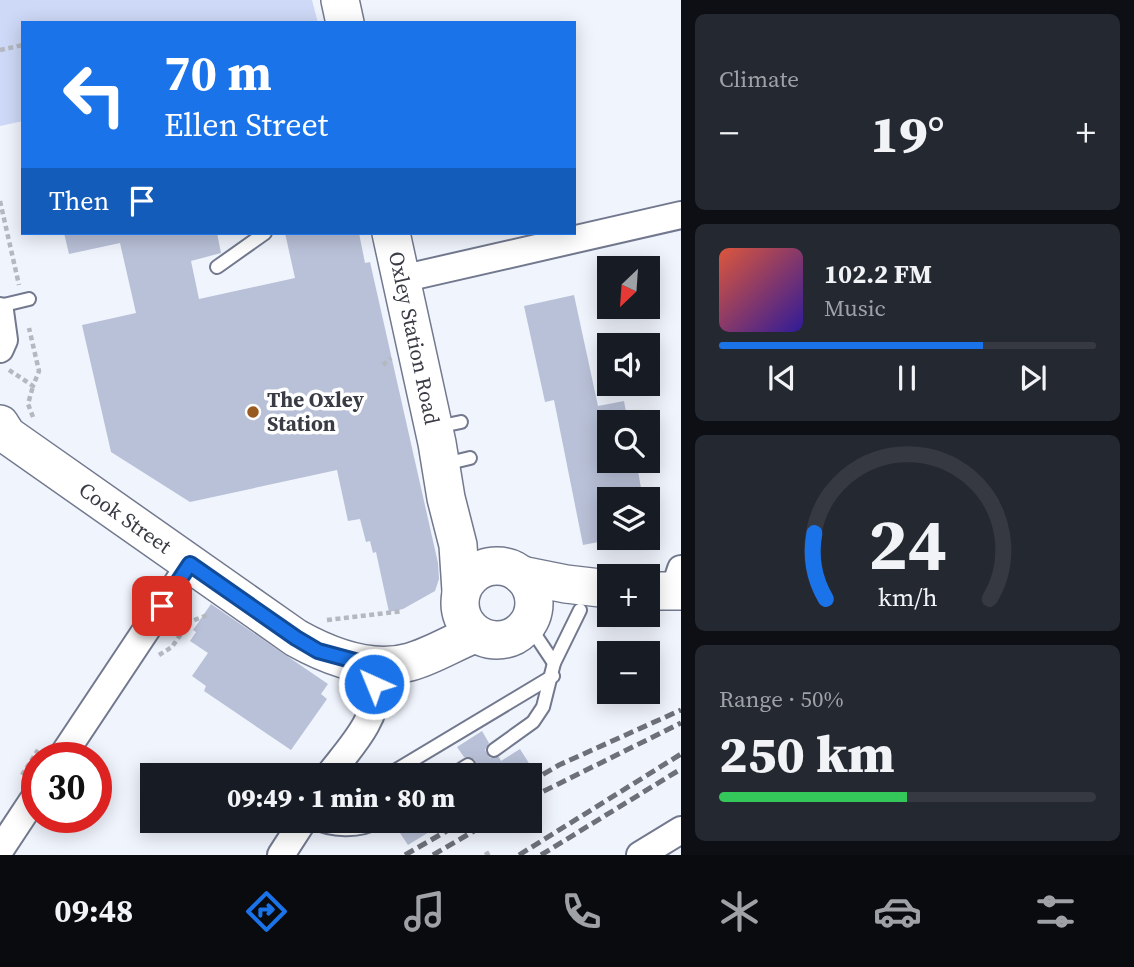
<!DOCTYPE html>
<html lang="en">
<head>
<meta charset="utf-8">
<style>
  :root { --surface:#171b24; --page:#242831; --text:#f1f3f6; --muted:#9ea1a6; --line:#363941; --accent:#1a73e8 }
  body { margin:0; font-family:"Source Serif 4",serif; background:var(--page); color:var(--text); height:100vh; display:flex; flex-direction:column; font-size:26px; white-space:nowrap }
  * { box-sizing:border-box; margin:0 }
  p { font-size:23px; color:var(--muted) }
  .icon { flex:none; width:38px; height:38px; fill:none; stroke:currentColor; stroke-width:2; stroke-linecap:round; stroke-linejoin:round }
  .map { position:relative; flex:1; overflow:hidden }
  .sheet { display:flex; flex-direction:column; gap:14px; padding:14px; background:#0d0f14; width:453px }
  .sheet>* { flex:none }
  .banner { position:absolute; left:21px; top:21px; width:555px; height:214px; border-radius:0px; box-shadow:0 4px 18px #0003; background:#1a73e8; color:#fff; overflow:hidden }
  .needle { width:46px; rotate:205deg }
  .buttons { position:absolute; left:597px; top:256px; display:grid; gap:14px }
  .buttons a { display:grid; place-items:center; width:63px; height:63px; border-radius:0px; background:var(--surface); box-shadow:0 4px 18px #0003; font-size:35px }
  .speed { position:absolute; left:21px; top:742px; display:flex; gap:14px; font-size:35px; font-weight:700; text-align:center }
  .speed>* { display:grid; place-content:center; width:91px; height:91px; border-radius:50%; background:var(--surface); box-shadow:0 4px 18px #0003; line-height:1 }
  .speed .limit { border:10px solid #d22; background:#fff; color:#111 }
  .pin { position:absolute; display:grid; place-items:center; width:60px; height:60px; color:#fff; margin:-30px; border-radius:14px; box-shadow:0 4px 10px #0006 }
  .me { position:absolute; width:77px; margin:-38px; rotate:316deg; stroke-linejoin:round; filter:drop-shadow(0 0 5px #0008) }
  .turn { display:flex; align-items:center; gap:24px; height:147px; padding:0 28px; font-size:32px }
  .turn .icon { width:91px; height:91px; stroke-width:2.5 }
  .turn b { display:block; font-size:49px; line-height:60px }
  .then { display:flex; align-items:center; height:66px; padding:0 28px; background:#0003; gap:14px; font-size:26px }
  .big { font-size:52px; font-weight:800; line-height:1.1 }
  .sheet .widget { flex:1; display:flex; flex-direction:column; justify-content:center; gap:10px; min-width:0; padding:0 24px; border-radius:10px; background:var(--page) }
  .sheet .dial { align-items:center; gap:0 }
  .dial svg { height:182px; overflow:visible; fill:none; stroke:var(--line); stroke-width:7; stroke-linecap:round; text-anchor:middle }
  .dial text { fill:var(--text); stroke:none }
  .song { display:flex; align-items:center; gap:21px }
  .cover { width:84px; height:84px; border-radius:10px; background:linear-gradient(135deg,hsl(10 70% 55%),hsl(250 70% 35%)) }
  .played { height:7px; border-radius:4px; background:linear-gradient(90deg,var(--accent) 70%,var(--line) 70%) }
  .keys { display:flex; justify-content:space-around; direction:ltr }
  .heat { display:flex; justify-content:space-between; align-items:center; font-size:38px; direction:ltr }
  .charge { height:10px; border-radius:5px; background:linear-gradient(90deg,#34c759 50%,var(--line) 0) }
  .trip { position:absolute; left:140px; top:763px; width:402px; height:70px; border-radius:0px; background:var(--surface); box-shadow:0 4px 18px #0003; font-weight:800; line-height:70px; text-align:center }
  .tabs { display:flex; height:112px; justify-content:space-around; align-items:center; background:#090b0e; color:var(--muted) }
  .tabs .icon { width:49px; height:49px }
  .tabs .on { color:var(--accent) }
  .tabs b { font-size:32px; color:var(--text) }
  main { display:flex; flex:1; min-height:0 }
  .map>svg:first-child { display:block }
  .green { fill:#ced9f7 }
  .building { fill:#b9c1d8 }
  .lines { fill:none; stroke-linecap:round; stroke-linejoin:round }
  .lane-casing { stroke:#72798e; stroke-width:16 }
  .street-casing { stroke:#72798e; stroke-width:30 }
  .secondary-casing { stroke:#72798e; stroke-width:40 }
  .path { stroke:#b4b8c1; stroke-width:4.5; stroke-dasharray:5 3.5; stroke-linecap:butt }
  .lane { stroke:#fff; stroke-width:12 }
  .street { stroke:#fff; stroke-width:26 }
  .secondary { stroke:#fff; stroke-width:37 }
  .rail { stroke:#6d7079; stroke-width:5; stroke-dasharray:10 5; stroke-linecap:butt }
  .route-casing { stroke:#114b97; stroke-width:18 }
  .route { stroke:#1a73e8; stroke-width:12 }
  .poi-dot { fill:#985a1f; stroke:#fff; stroke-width:2.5 }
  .labels { text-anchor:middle; stroke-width:7; stroke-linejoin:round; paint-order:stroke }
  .street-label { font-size:21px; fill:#393c45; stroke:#fff }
  .poi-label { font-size:21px; font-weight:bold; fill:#393c45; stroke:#fff; text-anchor:start }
</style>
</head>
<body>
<main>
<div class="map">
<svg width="681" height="855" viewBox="0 0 681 855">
  <rect width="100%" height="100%" fill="#f0f4fd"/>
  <polygon class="green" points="0,0 312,0 318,23 23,23 23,121 0,126"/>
  <g class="building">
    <polygon points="64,233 217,233 221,253 191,261 199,299 295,278 285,233 359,233 365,263 370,262 438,563 439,579 435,591 403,609 389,612 376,552 373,553 370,541 366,542 360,519 348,521 337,470 190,502 111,452 82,325 136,313 120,243 69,254"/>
    <polygon points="574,295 598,406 624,401 628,422 609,422 609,460 636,460 643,499 609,499 609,540 583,545 554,400 545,402 524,306"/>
    <polygon points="211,604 328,684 321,694 327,699 291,750 204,691 206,686 192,676 208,653 190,641 196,632 193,630"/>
    <polygon points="482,731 489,743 485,750 490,758 499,757 501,761 520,749 532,768 520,775 475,775 475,760 464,757 457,747"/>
    <polygon points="392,821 447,821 408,845"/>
  </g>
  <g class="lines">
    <g class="lane-casing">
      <g id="lane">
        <polyline points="217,267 265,233"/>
        <polyline points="0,306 29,299"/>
        <polyline points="437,427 461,422"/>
        <polyline points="445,464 470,458"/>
        <polyline points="528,624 554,663"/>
        <polyline points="494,750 533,722 543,707 554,663 580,610"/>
        <polyline points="388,775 553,676"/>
        <polyline points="452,775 468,765"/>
        <path d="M311,821C331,831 359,833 379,821"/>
      </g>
    </g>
    <g class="street-casing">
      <g id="street">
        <polyline points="401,279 681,215"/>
        <polyline points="0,311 4,340 0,349"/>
        <polyline points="673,593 681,569"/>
        <polyline points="61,758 190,564"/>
        <path d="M329,775C347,751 381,717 375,684C373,678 369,671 366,664"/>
        <polyline points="0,850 37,794"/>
        <polyline points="281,855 303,821"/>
        <polyline points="640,855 681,830"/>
      </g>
    </g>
    <g class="secondary-casing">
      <g id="secondary">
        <polyline points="340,0 345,23"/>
        <polyline points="391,233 437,443 446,498 458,545 461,591"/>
        <path d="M0,424L7,435L296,638C330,657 371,673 410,662C432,656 454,642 475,634"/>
        <circle cx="497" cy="603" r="37"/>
        <polyline points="521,575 566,584 609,589"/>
        <polyline points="648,591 681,591"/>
      </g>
    </g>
    <g class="path">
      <polyline points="0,50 23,45"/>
      <polyline points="0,201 19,285"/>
      <polyline points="383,365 391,358"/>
      <polyline points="9,370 33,386 39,371 29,328"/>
      <polyline points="33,417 28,404 33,386"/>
      <polyline points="327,620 403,611"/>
      <polyline points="159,655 172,647 189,622 210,614"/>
      <polyline points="22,775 38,750"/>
      <polyline points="485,855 490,852"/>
    </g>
    <use href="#lane" class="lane"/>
    <use href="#street" class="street"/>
    <use href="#secondary" class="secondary"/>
    <g class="rail">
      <polyline points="530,782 559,765 681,710"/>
      <polyline points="530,798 681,723"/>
      <polyline points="405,855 464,821"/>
      <polyline points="433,855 491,821"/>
      <polyline points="519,855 681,754"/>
      <polyline points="541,855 681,769"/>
    </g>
  </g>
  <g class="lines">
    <g class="route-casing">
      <polyline id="route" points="162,606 190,564 296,638 318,651 366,664 374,684"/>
    </g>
    <use href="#route" class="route"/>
  </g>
  <circle class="poi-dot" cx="253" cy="412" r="7"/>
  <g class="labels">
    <g class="street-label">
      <text transform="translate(414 338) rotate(78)" y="7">Oxley Station Road</text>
      <text transform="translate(125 518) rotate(35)" y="7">Cook Street</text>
    </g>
    <g class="poi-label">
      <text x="267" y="407">The Oxley<tspan x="267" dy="24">Station</tspan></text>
    </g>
  </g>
</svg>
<div class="buttons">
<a><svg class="needle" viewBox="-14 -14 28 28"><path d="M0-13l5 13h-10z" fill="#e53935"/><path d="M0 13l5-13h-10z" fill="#9ea1a6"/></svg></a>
<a><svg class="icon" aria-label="sound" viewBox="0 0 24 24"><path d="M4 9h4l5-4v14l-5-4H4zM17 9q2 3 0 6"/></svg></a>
<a><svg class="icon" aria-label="search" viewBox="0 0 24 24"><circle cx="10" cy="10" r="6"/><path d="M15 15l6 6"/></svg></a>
<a><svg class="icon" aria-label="layers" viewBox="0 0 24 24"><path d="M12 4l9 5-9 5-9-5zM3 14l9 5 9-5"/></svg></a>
<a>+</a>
<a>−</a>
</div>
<div class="speed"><div class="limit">30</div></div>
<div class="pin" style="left:162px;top:606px;background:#d93025"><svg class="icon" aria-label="arrive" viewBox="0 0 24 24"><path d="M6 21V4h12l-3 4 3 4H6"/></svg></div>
<svg class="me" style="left:374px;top:684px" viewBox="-20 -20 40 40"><circle r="17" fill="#1a73e8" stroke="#fff" stroke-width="3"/><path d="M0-11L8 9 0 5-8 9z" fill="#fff"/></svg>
<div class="trip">09:49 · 1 min · 80 m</div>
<div class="banner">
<div class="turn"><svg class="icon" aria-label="left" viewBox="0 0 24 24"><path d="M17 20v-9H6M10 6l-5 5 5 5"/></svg><div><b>70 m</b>Ellen Street</div></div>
<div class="then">Then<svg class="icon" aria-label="arrive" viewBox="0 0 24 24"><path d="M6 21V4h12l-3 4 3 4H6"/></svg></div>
</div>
</div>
<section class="sheet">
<div class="widget"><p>Climate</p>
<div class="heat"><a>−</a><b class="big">19°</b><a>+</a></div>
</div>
<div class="widget">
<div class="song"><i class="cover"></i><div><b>102.2 FM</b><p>Music</p></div></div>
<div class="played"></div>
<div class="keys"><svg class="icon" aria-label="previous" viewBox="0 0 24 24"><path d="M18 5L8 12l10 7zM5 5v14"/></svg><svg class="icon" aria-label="pause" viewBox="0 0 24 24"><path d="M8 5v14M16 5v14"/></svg><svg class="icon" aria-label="next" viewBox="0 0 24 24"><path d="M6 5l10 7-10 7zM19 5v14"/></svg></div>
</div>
<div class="widget dial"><svg viewBox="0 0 100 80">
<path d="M14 69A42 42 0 1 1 86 69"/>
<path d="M14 69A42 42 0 0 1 9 40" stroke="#1a73e8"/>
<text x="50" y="56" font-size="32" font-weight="700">24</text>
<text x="50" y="72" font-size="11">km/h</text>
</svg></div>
<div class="widget"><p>Range · 50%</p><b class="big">250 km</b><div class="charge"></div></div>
</section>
</main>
<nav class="tabs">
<b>09:48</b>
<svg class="icon on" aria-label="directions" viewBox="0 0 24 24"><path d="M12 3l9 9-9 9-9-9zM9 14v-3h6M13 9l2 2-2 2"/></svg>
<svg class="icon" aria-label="music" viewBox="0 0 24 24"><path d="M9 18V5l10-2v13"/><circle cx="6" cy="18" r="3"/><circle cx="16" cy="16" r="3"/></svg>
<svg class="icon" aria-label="phone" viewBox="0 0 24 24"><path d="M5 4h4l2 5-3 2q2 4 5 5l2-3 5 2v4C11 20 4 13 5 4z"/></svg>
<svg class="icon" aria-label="climate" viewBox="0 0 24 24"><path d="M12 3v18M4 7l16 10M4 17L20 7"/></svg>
<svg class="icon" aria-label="car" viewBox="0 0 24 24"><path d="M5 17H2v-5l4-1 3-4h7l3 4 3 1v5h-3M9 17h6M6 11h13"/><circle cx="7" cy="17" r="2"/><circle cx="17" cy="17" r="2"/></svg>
<svg class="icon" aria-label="filters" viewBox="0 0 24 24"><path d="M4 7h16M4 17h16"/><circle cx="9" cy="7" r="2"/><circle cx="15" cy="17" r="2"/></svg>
</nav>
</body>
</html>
